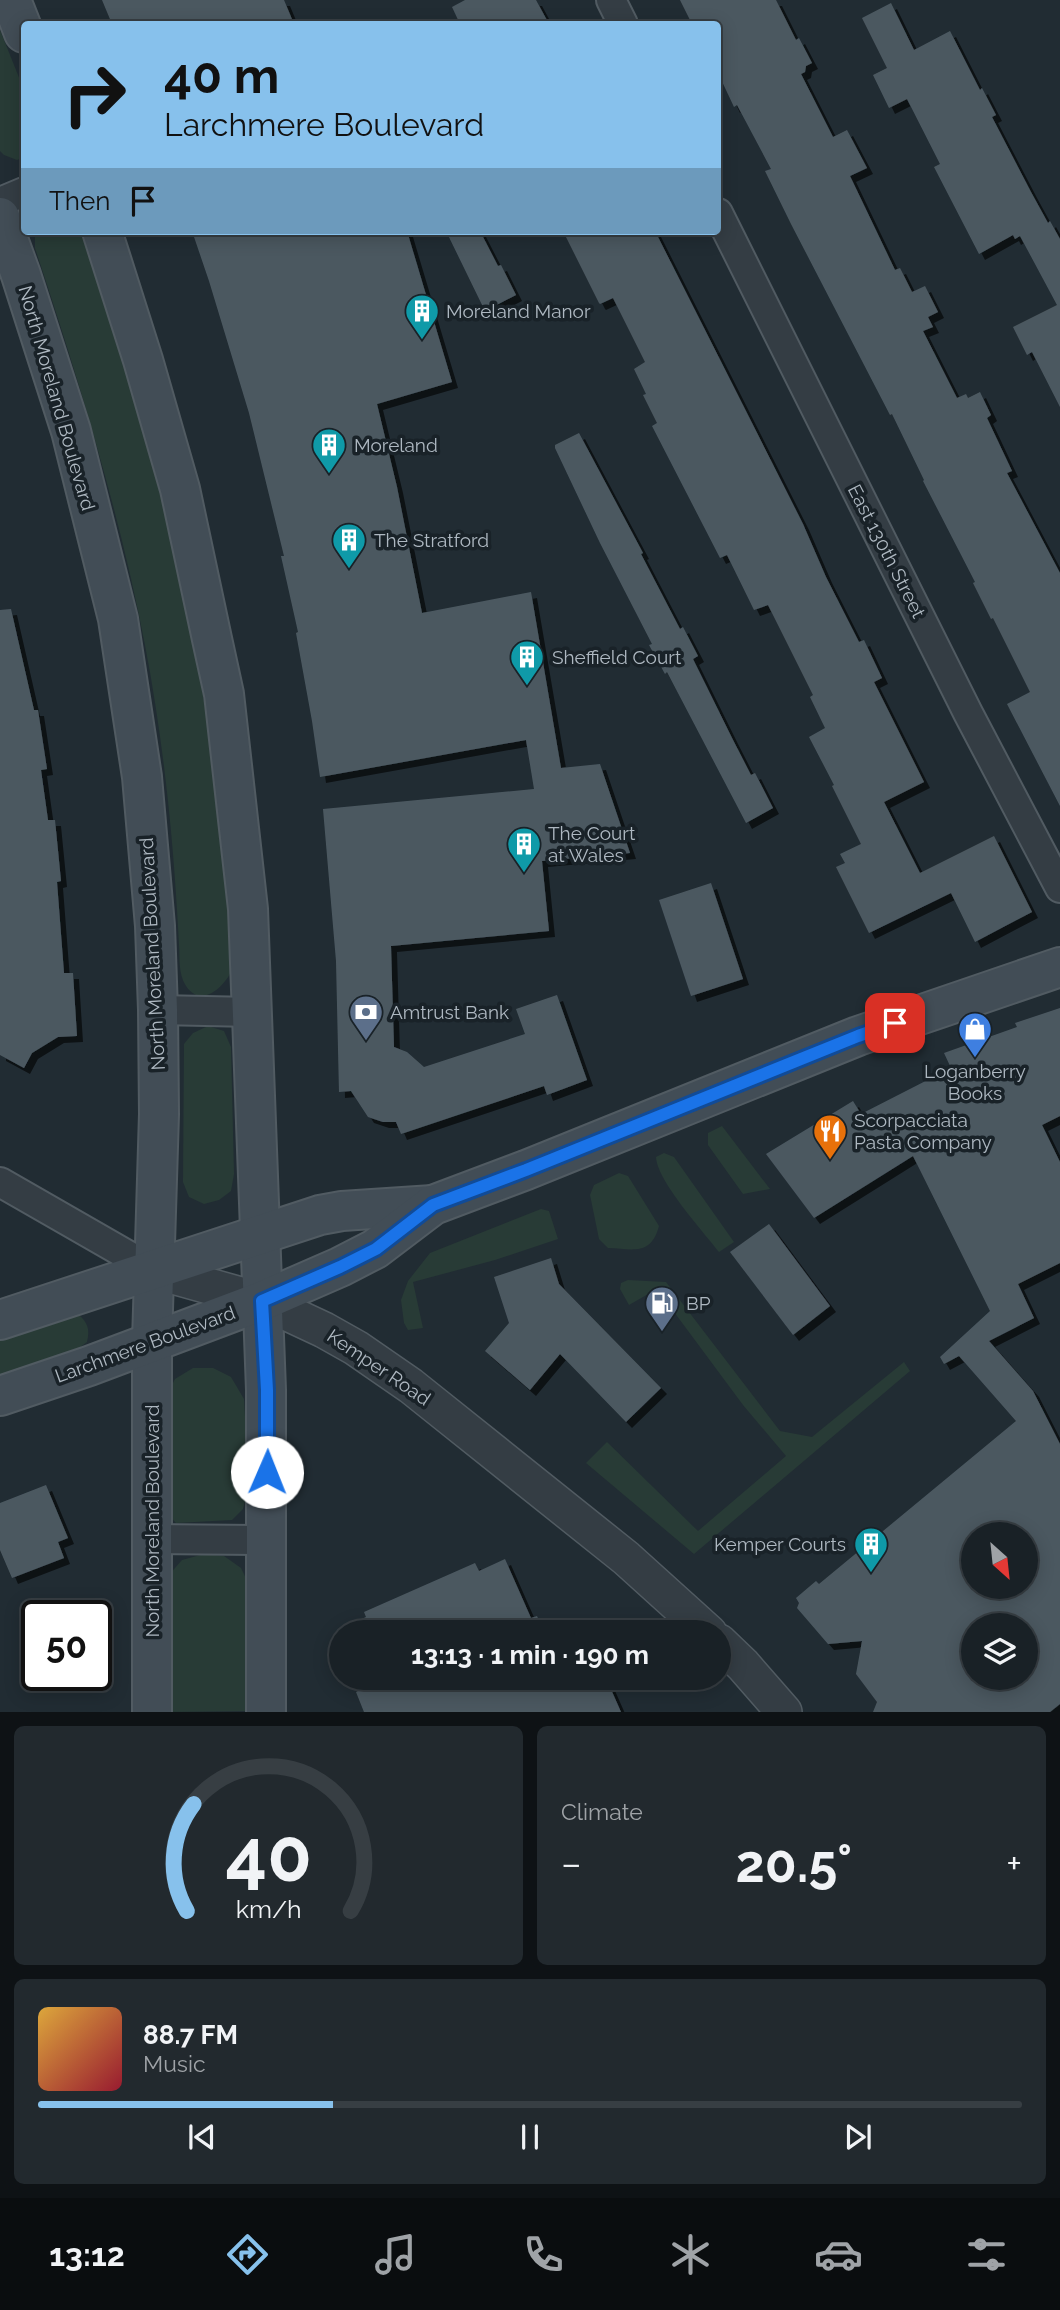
<!DOCTYPE html>
<html lang="en">
<head>
<meta charset="utf-8">
<style>
  :root { --surface:#192126; --page:#22292e; --text:#f1f3f6; --muted:#9fa3a7; --line:#373e43; --accent:#87c1ec }
  body { margin:0; font-family:Raleway,sans-serif; background:var(--page); color:var(--text); height:100vh; display:flex; flex-direction:column; font-size:26px; white-space:nowrap }
  * { box-sizing:border-box; margin:0 }
  p { font-size:23px; color:var(--muted) }
  .icon { flex:none; width:38px; height:38px; fill:none; stroke:currentColor; stroke-width:2; stroke-linecap:round; stroke-linejoin:round }
  .map { position:relative; height:1712px; overflow:hidden }
  .side { display:flex; flex-direction:column; gap:14px; padding:14px; background:#0e1215; flex:1 }
  .side>* { flex:none }
  .top-card { position:absolute; left:21px; top:21px; width:700px; height:214px; border-radius:7px; box-shadow:0 4px 18px #0003,0 0 0 2px var(--line); background:#87c1ec; color:#111; overflow:hidden }
  .needle { width:46px; rotate:153deg }
  .tools { position:absolute; left:961px; top:1522px; display:grid; gap:14px }
  .tools a { display:grid; place-items:center; width:77px; height:77px; border-radius:50%; background:var(--surface); box-shadow:0 4px 18px #0003,0 0 0 2px var(--line); font-size:35px }
  .speed { position:absolute; left:21px; top:1600px; display:flex; gap:14px; font-size:35px; font-weight:700; text-align:center }
  .speed>* { display:grid; place-content:center; width:91px; height:91px; border-radius:50%; background:var(--surface); box-shadow:0 4px 18px #0003,0 0 0 2px var(--line); line-height:1 }
  .speed .limit { border:4px solid #111; border-radius:10px; background:#fff; color:#111 }
  .pin { position:absolute; display:grid; place-items:center; width:60px; height:60px; color:#fff; margin:-30px; border-radius:14px; box-shadow:0 4px 10px #0006 }
  .me { position:absolute; width:77px; margin:-38px; rotate:1deg; stroke-linejoin:round; filter:drop-shadow(0 0 5px #0008) }
  .turn { display:flex; align-items:center; gap:24px; height:147px; padding:0 28px; font-size:32px }
  .turn .icon { width:91px; height:91px; stroke-width:2.5 }
  .turn b { display:block; font-size:49px; line-height:60px }
  .then { display:flex; align-items:center; height:66px; padding:0 28px; background:#0003; gap:14px; font-size:26px }
  .big { font-size:52px; font-weight:700; line-height:1.1 }
  .side .widget { flex:1; display:flex; flex-direction:column; justify-content:center; gap:10px; min-width:0; padding:0 24px; border-radius:10px; background:var(--page) }
  .side .dial { align-items:center; gap:0 }
  .dial svg { height:182px; overflow:visible; fill:none; stroke:var(--line); stroke-width:7; stroke-linecap:round; text-anchor:middle }
  .dial text { fill:var(--text); stroke:none }
  .song { display:flex; align-items:center; gap:21px }
  .cover { width:84px; height:84px; border-radius:10px; background:linear-gradient(135deg,hsl(40 70% 55%),hsl(350 70% 35%)) }
  .played { height:7px; border-radius:4px; background:linear-gradient(90deg,var(--accent) 30%,var(--line) 30%) }
  .keys { display:flex; justify-content:space-around; direction:ltr }
  .heat { display:flex; justify-content:space-between; align-items:center; font-size:38px; direction:ltr }
  .side .tiles { flex:1; display:grid; gap:14px; grid-template-columns:1fr 1fr }
  .widget:last-child { grid-column:span 2 }
  .trip { position:absolute; left:329px; top:1620px; width:402px; height:70px; border-radius:35px; background:var(--surface); box-shadow:0 4px 18px #0003,0 0 0 2px var(--line); font-weight:700; line-height:70px; text-align:center }
  .tab-bar { display:flex; height:112px; justify-content:space-around; align-items:center; background:#0a0d0f; color:var(--muted) }
  .tab-bar .icon { width:49px; height:49px }
  .tab-bar .selected { color:var(--accent) }
  .tab-bar b { font-size:32px; color:var(--text) }
  .map>svg:first-child { display:block }
  .green { fill:#283b36 }
  .building { fill:#4c5961; fill-rule:evenodd; filter:url(#shadow) }
  .lines { fill:none; stroke-linecap:round; stroke-linejoin:round }
  .minor-casing { stroke:#515b62; stroke-width:32 }
  .tertiary-casing { stroke:#515b62; stroke-width:38 }
  .secondary-casing { stroke:#515b62; stroke-width:42 }
  .minor { stroke:#343d44; stroke-width:28 }
  .tertiary { stroke:#343d44; stroke-width:35 }
  .secondary { stroke:#424d56; stroke-width:38 }
  .route-casing { stroke:#114b97; stroke-width:18 }
  .route { stroke:#1a73e8; stroke-width:12 }
  .labels { text-anchor:middle; stroke-width:7; stroke-linejoin:round; paint-order:stroke }
  .poi-label { font-size:19px; fill:#aeb8c1; stroke:#192228; text-anchor:start }
  .street-label { font-size:19px; fill:#aeb8c1; stroke:#192228 }
</style>
</head>
<body>
<div class="map">
<svg width="1060" height="1712" viewBox="0 0 1060 1712">
  <defs>
    <filter id="shadow"><feDropShadow dx="6" dy="6" stdDeviation="0" flood-color="#0009"/></filter>
  </defs>
  <rect width="100%" height="100%" fill="#212c33"/>
  <g class="green">
    <polygon points="0,30 24,90 24,157 17,160 4,155 0,151"/>
    <path d="M35,231H83C128,365 168,502 194,641C214,749 223,858 233,968C226,985 202,1010 186,986C178,974 180,958 179,945C174,844 164,744 145,645C119,510 78,378 35,248Z"/>
    <polygon points="208,1026 224,1031 231,1047 234,1174 231,1191 219,1200 204,1204 189,1197 183,1182 184,1044 193,1033"/>
    <polygon points="722,1126 770,1189 743,1194 708,1145 708,1133"/>
    <path d="M664,1153L674,1157L734,1242L719,1252C703,1231 657,1181 656,1157Z"/>
    <path d="M619,1173L628,1176L659,1226C651,1256 633,1249 608,1248L599,1239L590,1195L594,1185Z"/>
    <polygon points="541,1209 549,1211 558,1239 495,1260 413,1282 423,1328 408,1330 404,1323 401,1300 408,1281 430,1253"/>
    <polygon points="628,1280 666,1282 780,1431 812,1437 904,1362 910,1371 694,1554 586,1463 607,1442 698,1531 786,1456 743,1405 657,1289 629,1305 620,1289 621,1283"/>
    <path d="M78,1314C88,1323 90,1329 87,1342L75,1351L0,1376V1335Z"/>
    <polygon points="193,1368 213,1368 231,1377 244,1399 249,1486 243,1509 232,1520 176,1523 165,1511 165,1399 175,1379"/>
    <polygon points="204,1554 224,1556 241,1568 252,1591 253,1711 165,1712 168,1576 182,1560"/>
  </g>
  <g class="building">
    <polygon points="102,0 284,0 294,24 112,24"/>
    <polygon points="465,0 536,0 549,24 460,24 452,7"/>
    <polygon points="680,0 776,0 796,40 799,38 812,63 806,66 805,72 801,74 833,137 847,130 867,168 850,176 895,270 900,268 912,292 925,286 938,312 928,317 933,327 923,331 957,398 966,394 968,398 980,392 991,415 987,418 1012,471 1007,473 1060,573 1060,806 1007,704 1030,692 993,618 991,619 973,583 975,582 923,481 924,480 892,414 890,415 791,224 765,171 771,169 737,105 734,107 718,73 718,24 692,24"/>
    <polygon points="891,3 914,50 950,31 980,90 982,88 996,115 992,117 1031,192 1048,223 1050,221 1060,239 1060,407 1032,352 1027,355 1013,327 1057,305 1020,236 1015,239 1013,235 979,254 934,167 940,164 907,99 889,108 873,75 887,68 862,18"/>
    <polygon points="192,231 407,231 452,382 377,404 397,487 422,613 531,592 561,768 600,764 630,853 542,861 549,931 391,946 394,1047 407,1052 424,1067 525,1034 516,1009 557,995 587,1080 547,1095 544,1086 401,1134 396,1122 383,1122 368,1117 351,1091 339,1092 336,961 323,809 534,789 526,740 320,777 312,721 296,633 298,632 281,556 284,556 249,413 209,281"/>
    <polygon points="446,231 480,231 498,266 501,265 516,295 485,311"/>
    <polygon points="563,231 655,231 803,524 826,577 859,642 864,640 882,678 874,682 924,782 884,802 920,873 994,836 1032,912 975,942 951,893 869,933 836,867 845,863 840,854 861,844 832,786 834,785 809,737 825,728 810,697 813,695 768,605 754,610 727,555 720,558 652,426 657,423 643,395 646,394 634,369 645,362 613,298 600,304 599,303"/>
    <polygon points="579,433 643,553 641,554 680,629 683,627 698,656 693,659 732,738 751,775 755,773 773,808 746,823 667,672 665,674 649,645 652,644 600,543 555,448 555,445"/>
    <polygon points="11,609 34,710 38,710 47,769 41,770 48,820 55,820 61,881 57,882 64,973 73,973 77,1036 58,1037 32,1053 24,1068 0,1055 0,610"/>
    <polygon points="711,883 743,979 691,996 659,900"/>
    <path d="M1060,1008V1116L1042,1125L1060,1162V1263L1018,1284L1034,1318L989,1341L1033,1391L1060,1444V1704L1050,1712H873L877,1702L856,1674L862,1641L828,1644L797,1608L799,1603L796,1598L816,1581L819,1584L1016,1421L959,1356L944,1364L940,1357L990,1311L913,1156L814,1218L766,1154L853,1101L861,1114L951,1068L944,1053L1017,1027L1015,1023ZM973,1535H1026V1587H973ZM973,1626H1026V1678H973Z"/>
    <polygon points="769,1224 830,1306 793,1335 730,1252"/>
    <polygon points="551,1258 559,1284 661,1388 626,1422 560,1354 530,1390 485,1351 509,1323 494,1277"/>
    <polygon points="46,1485 68,1538 58,1542 64,1558 12,1578 0,1550 0,1503"/>
    <polygon points="505,1559 531,1618 537,1616 544,1633 341,1633 341,1640 337,1630 366,1617 364,1612 475,1563 479,1571"/>
    <polygon points="358,1678 606,1678 621,1712 364,1712 356,1692 362,1689"/>
  </g>
  <g class="lines">
    <g class="minor-casing">
      <g id="minor">
        <polyline points="611,0 623,24"/>
        <polyline points="0,202 24,192"/>
        <polyline points="718,213 968,713 1060,888"/>
        <polyline points="158,1010 253,1012"/>
        <polyline points="0,1182 155,1271"/>
        <polyline points="151,1539 265,1540"/>
      </g>
    </g>
    <g class="tertiary-casing">
      <g id="tertiary">
        <polyline points="155,1271 262,1301 324,1330 356,1348 411,1386 626,1558 709,1633"/>
        <polyline points="719,1642 743,1665 784,1712"/>
      </g>
    </g>
    <g class="secondary-casing">
      <g id="secondary">
        <polyline points="11,0 24,33"/>
        <polyline points="0,217 21,275 71,431 118,619 142,777 155,926 158,1010 159,1114 152,1342 152,1712"/>
        <polyline points="102,231 143,360 180,489 212,639 224,694 248,909 266,1390 266,1712"/>
        <polyline points="0,1320 320,1215 342,1211 433,1205"/>
        <polyline points="0,1396 89,1366 262,1301 340,1267 375,1249 433,1205 526,1170 858,1036 1060,967"/>
      </g>
    </g>
    <use href="#minor" class="minor"/>
    <use href="#tertiary" class="tertiary"/>
    <use href="#secondary" class="secondary"/>
  </g>
  <g class="lines">
    <g class="route-casing">
      <polyline id="route" points="267,1472 267,1390 262,1301 340,1267 376,1249 433,1205 526,1170 858,1036 895,1023"/>
    </g>
    <use href="#route" class="route"/>
  </g>
  <defs>
    <g id="building-pin" transform="scale(1.75)"><path d="M0 17L-7.5 6A9.5 9.5 0 1 1 7.5 6Z" fill="#0f9aa8" stroke="#192228"/><path d="M-4-6H4V6H1V3H-1V6H-4ZM-2.5-4.3h1.7v1.8h-1.7ZM.8-4.3h1.7v1.8H.8ZM-2.5-1h1.7V.8h-1.7ZM.8-1h1.7V.8H.8Z" fill="#fff"/></g>
    <g id="bank-pin" transform="scale(1.75)"><path d="M0 17L-7.5 6A9.5 9.5 0 1 1 7.5 6Z" fill="#5c6f8a" stroke="#192228"/><path d="M-6-4H6V4H-6ZM0-2.3a2.3 2.3 0 1 0 0 4.6a2.3 2.3 0 1 0 0-4.6Z" fill="#fff"/></g>
    <g id="shop-pin" transform="scale(1.75)"><path d="M0 17L-7.5 6A9.5 9.5 0 1 1 7.5 6Z" fill="#3f7fe0" stroke="#192228"/><path d="M-5-2.5h2.3a2.7 3.5 0 0 1 5.4 0H5L5.5 6h-11ZM-1.5-2.5h3a1.5 2.3 0 0 0-3 0Z" fill="#fff"/></g>
    <g id="restaurant-pin" transform="scale(1.75)"><path d="M0 17L-7.5 6A9.5 9.5 0 1 1 7.5 6Z" fill="#e8710a" stroke="#192228"/><path d="M-5-6h1v4h1v-4h1v4h1v-4h1v5L-1.5 .5V6h-2V.5L-5-1ZM5-6V6H3V1.5H1.5Q1.5-4 5-6Z" fill="#fff"/></g>
    <g id="fuel-pin" transform="scale(1.75)"><path d="M0 17L-7.5 6A9.5 9.5 0 1 1 7.5 6Z" fill="#5c6f8a" stroke="#192228"/><path d="M-5.5-6h7V0h2V4h1.3V-2.5L3-4.5l.8-.8L6-3V5H2.5V1h-1V6h-7ZM-4.2-4.7v3.2H.2V-4.7Z" fill="#fff"/></g>
  </defs>
  <g fill-rule="evenodd">
    <use href="#building-pin" x="422" y="311"/>
    <use href="#building-pin" x="329" y="445"/>
    <use href="#building-pin" x="349" y="540"/>
    <use href="#building-pin" x="527" y="657"/>
    <use href="#building-pin" x="524" y="844"/>
    <use href="#bank-pin" x="366" y="1012"/>
    <use href="#shop-pin" x="975" y="1029"/>
    <use href="#restaurant-pin" x="830" y="1131"/>
    <use href="#fuel-pin" x="662" y="1303"/>
    <use href="#building-pin" x="871" y="1544"/>
  </g>
  <g class="labels">
    <g class="poi-label">
      <text x="446" y="318">Moreland Manor</text>
      <text x="354" y="452">Moreland</text>
      <text x="374" y="547">The Stratford</text>
      <text x="552" y="664">Sheffield Court</text>
      <text x="548" y="840">The Court<tspan x="548" dy="22">at Wales</tspan></text>
      <text x="390" y="1019">Amtrust Bank</text>
      <text x="975" y="1078" text-anchor="middle">Loganberry<tspan x="975" dy="22">Books</tspan></text>
      <text x="854" y="1127">Scorpacciata<tspan x="854" dy="22">Pasta Company</tspan></text>
      <text x="686" y="1310">BP</text>
      <text x="846" y="1551" text-anchor="end">Kemper Courts</text>
    </g>
    <g class="street-label">
      <text transform="translate(57 398) rotate(74)" y="7">North Moreland Boulevard</text>
      <text transform="translate(887 551) rotate(63)" y="7">East 130th Street</text>
      <text transform="translate(152 954) rotate(-93)" y="7">North Moreland Boulevard</text>
      <text transform="translate(145 1344) rotate(-20)" y="7">Larchmere Boulevard</text>
      <text transform="translate(379 1367) rotate(34)" y="7">Kemper Road</text>
      <text transform="translate(152 1521) rotate(-90)" y="7">North Moreland Boulevard</text>
    </g>
  </g>
</svg>
<div class="tools">
<a><svg class="needle" viewBox="-14 -14 28 28"><path d="M0-13l5 13h-10z" fill="#e53935"/><path d="M0 13l5-13h-10z" fill="#9fa3a7"/></svg></a>
<a><svg class="icon" aria-label="layers" viewBox="0 0 24 24"><path d="M12 4l9 5-9 5-9-5zM3 14l9 5 9-5"/></svg></a>
</div>
<div class="speed"><div class="limit">50</div></div>
<div class="pin" style="left:895px;top:1023px;background:#d93025"><svg class="icon" aria-label="arrive" viewBox="0 0 24 24"><path d="M6 21V4h12l-3 4 3 4H6"/></svg></div>
<svg class="me" style="left:267px;top:1472px" viewBox="-20 -20 40 40"><circle r="19" fill="#fff"/><path d="M0-13L10 11 0 6-10 11z" fill="#1a73e8"/></svg>
<div class="trip">13:13 · 1 min · 190 m</div>
<div class="top-card">
<div class="turn"><svg class="icon" aria-label="right" viewBox="0 0 24 24"><path d="M7 20v-9h11M14 6l5 5-5 5"/></svg><div><b>40 m</b>Larchmere Boulevard</div></div>
<div class="then">Then<svg class="icon" aria-label="arrive" viewBox="0 0 24 24"><path d="M6 21V4h12l-3 4 3 4H6"/></svg></div>
</div>
</div>
<section class="side">
<div class="tiles">
<div class="widget dial"><svg viewBox="0 0 100 80">
<path d="M14 69A42 42 0 1 1 86 69"/>
<path d="M14 69A42 42 0 0 1 17 22" stroke="#87c1ec"/>
<text x="50" y="56" font-size="32" font-weight="700">40</text>
<text x="50" y="72" font-size="11">km/h</text>
</svg></div>
<div class="widget"><p>Climate</p>
<div class="heat"><a>−</a><b class="big">20.5°</b><a>+</a></div>
</div>
<div class="widget">
<div class="song"><i class="cover"></i><div><b>88.7 FM</b><p>Music</p></div></div>
<div class="played"></div>
<div class="keys"><svg class="icon" aria-label="previous" viewBox="0 0 24 24"><path d="M18 5L8 12l10 7zM5 5v14"/></svg><svg class="icon" aria-label="pause" viewBox="0 0 24 24"><path d="M8 5v14M16 5v14"/></svg><svg class="icon" aria-label="next" viewBox="0 0 24 24"><path d="M6 5l10 7-10 7zM19 5v14"/></svg></div>
</div>
</div>
</section>
<nav class="tab-bar">
<b>13:12</b>
<svg class="icon selected" aria-label="directions" viewBox="0 0 24 24"><path d="M12 3l9 9-9 9-9-9zM9 14v-3h6M13 9l2 2-2 2"/></svg>
<svg class="icon" aria-label="music" viewBox="0 0 24 24"><path d="M9 18V5l10-2v13"/><circle cx="6" cy="18" r="3"/><circle cx="16" cy="16" r="3"/></svg>
<svg class="icon" aria-label="phone" viewBox="0 0 24 24"><path d="M5 4h4l2 5-3 2q2 4 5 5l2-3 5 2v4C11 20 4 13 5 4z"/></svg>
<svg class="icon" aria-label="climate" viewBox="0 0 24 24"><path d="M12 3v18M4 7l16 10M4 17L20 7"/></svg>
<svg class="icon" aria-label="car" viewBox="0 0 24 24"><path d="M5 17H2v-5l4-1 3-4h7l3 4 3 1v5h-3M9 17h6M6 11h13"/><circle cx="7" cy="17" r="2"/><circle cx="17" cy="17" r="2"/></svg>
<svg class="icon" aria-label="filters" viewBox="0 0 24 24"><path d="M4 7h16M4 17h16"/><circle cx="9" cy="7" r="2"/><circle cx="15" cy="17" r="2"/></svg>
</nav>
</body>
</html>
